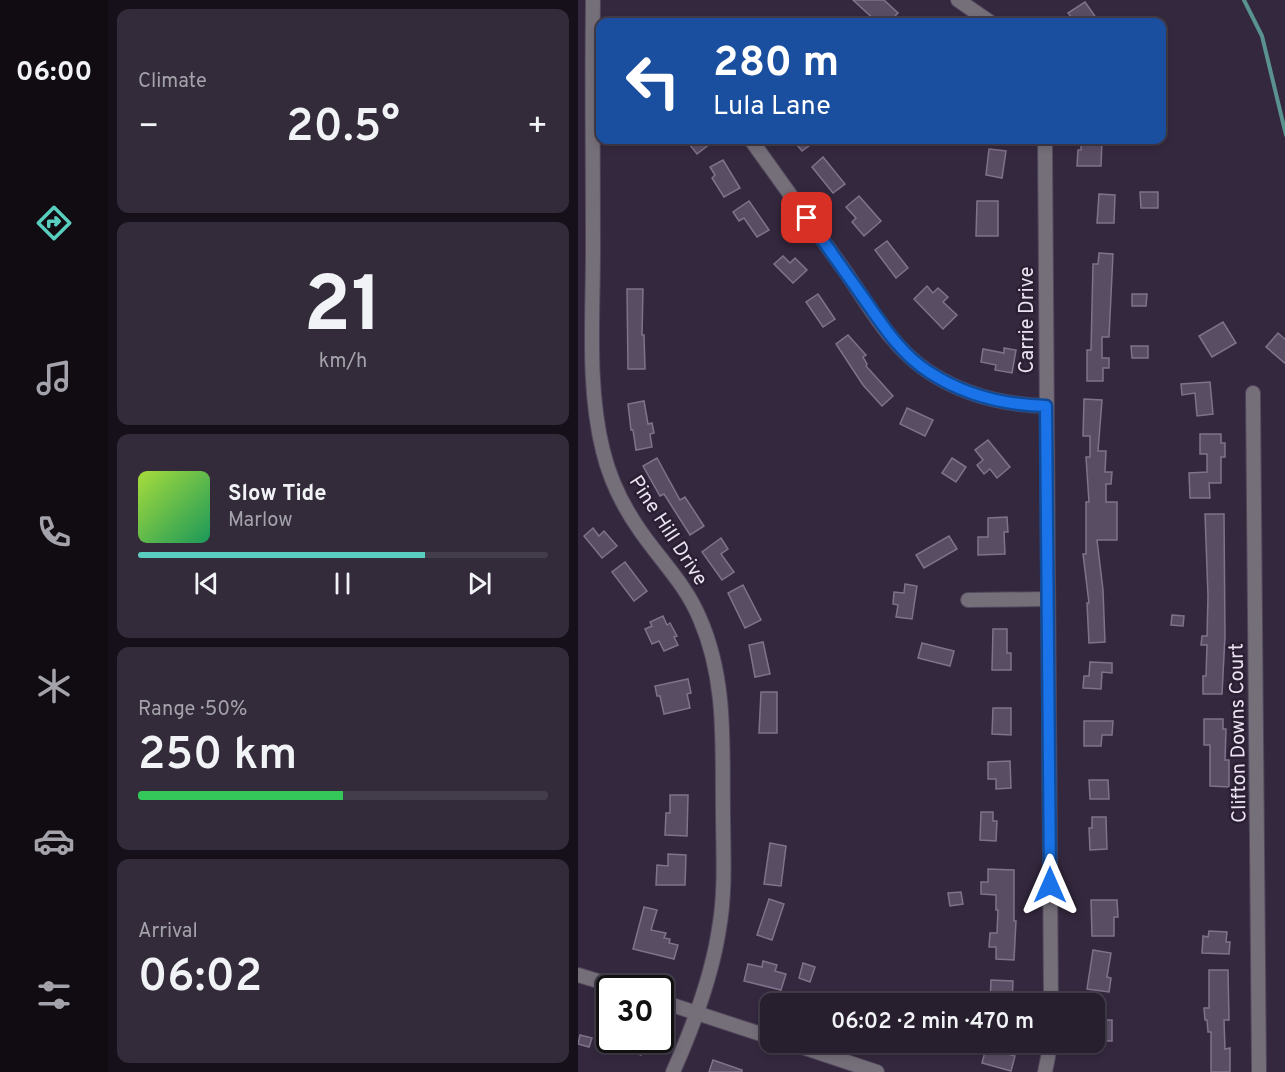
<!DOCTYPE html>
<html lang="en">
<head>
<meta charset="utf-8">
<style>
  :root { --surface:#271e2e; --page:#332b3a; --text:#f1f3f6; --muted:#a4a2aa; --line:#433c4a; --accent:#59cebe }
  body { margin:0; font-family:Overpass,sans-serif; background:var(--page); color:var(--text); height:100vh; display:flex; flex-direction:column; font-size:22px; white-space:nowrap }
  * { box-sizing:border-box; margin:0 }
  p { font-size:20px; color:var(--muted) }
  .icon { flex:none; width:33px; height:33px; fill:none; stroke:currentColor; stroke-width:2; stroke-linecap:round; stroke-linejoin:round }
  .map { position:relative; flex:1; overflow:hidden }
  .side { display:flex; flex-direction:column; gap:9px; padding:9px; background:#151019; width:470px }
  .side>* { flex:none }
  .guide { position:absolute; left:18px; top:18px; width:570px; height:126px; border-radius:12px; box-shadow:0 3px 9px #0003,0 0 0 2px var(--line); background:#1a4fa0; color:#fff; overflow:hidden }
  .speed { position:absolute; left:18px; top:975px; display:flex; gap:12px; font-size:30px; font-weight:700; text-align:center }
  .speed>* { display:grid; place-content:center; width:78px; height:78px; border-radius:50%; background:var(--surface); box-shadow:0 3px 9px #0003,0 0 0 2px var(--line); line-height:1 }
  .speed .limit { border:3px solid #111; border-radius:9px; background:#fff; color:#111 }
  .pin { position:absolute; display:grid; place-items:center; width:51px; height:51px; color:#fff; margin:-26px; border-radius:12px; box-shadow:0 3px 9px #0006 }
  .me { position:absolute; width:66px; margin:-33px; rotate:0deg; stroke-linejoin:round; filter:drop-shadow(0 0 4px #0008) }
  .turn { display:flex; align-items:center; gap:21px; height:126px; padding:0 18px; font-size:27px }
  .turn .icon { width:78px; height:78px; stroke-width:2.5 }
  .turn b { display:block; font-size:42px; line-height:51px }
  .big { font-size:45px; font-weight:600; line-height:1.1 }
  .side .widget { flex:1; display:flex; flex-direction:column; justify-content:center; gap:9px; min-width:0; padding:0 21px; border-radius:12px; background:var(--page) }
  .side .dial { align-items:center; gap:0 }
  .dial b { font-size:78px; line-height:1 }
  .song { display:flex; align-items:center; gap:18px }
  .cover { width:72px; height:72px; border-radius:9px; background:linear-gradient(135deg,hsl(80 70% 55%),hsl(150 70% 35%)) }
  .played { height:6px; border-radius:3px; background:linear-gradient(90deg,var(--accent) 70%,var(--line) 70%) }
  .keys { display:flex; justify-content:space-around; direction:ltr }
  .heat { display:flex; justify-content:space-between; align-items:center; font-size:33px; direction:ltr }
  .charge { height:9px; border-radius:4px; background:linear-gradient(90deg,#34c759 50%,var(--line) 0) }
  .trip { position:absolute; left:182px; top:993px; width:345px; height:60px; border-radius:12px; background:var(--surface); box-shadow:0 3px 9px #0003,0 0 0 2px var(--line); font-weight:600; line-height:60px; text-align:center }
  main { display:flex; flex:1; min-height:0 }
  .dock { display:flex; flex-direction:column; width:108px; justify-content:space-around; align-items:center; background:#100c12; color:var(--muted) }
  .dock .icon { width:42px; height:42px }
  .dock .selected { color:var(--accent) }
  .dock b { font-size:27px; color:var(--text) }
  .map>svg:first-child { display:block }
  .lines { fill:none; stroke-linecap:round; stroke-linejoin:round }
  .stream { stroke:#5a928f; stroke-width:4 }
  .building { fill:#594d64; stroke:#7f728b; stroke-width:1.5 }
  .minor-casing { stroke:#51465b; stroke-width:16 }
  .minor { stroke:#756f7a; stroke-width:14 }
  .route-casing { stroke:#114b97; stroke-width:15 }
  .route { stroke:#1a73e8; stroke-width:10 }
  .labels { text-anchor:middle; stroke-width:5; stroke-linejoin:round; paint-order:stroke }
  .street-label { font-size:20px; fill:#eae3f1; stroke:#2a1f33 }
</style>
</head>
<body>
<main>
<nav class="dock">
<b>06:00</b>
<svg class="icon selected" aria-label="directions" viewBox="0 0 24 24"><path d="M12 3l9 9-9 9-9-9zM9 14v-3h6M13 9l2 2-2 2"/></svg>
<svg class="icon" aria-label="music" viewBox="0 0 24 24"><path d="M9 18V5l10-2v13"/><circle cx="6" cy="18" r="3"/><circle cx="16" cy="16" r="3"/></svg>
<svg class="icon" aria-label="phone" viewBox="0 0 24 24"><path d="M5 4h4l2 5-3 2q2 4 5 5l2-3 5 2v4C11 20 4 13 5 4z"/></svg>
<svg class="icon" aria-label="climate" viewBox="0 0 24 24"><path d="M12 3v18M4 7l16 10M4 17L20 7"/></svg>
<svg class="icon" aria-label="car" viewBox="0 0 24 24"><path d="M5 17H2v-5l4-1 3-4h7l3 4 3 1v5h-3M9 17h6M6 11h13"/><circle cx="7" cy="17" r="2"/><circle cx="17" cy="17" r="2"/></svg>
<svg class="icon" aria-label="filters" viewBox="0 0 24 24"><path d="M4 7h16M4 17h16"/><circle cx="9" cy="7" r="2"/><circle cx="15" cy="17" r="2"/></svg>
</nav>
<section class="side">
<div class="widget"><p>Climate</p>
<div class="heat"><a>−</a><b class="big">20.5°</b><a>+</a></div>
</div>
<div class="widget dial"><b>21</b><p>km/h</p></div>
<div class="widget">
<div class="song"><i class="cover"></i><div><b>Slow Tide</b><p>Marlow</p></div></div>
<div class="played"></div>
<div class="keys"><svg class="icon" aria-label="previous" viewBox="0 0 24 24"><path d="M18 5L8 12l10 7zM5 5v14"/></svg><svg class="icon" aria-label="pause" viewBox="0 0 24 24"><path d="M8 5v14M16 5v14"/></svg><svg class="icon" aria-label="next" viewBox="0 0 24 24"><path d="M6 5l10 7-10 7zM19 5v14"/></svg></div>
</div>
<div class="widget"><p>Range · 50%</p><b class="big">250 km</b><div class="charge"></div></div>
<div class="widget"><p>Arrival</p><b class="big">06:02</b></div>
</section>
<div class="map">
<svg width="708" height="1072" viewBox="0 0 708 1072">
  <rect width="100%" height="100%" fill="#34283e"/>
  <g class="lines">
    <polyline class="stream" points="666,0 684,36 708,135"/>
  </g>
  <g class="building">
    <polygon points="275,0 306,0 320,13 312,21 309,18 305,22 299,22"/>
    <polygon points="507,2 521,22 497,22 490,13"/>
    <polygon points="108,140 137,140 119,154"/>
    <polygon points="215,140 239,140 224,151"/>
    <polygon points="503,140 524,140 523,166 499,166 500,150 503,150"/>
    <polygon points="411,149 428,151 424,178 408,175"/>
    <polygon points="245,157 267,184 255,193 234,167"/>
    <polygon points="145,160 162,188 146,197 134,178 137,175 132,167"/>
    <polygon points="562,192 580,192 580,208 563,208"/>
    <polygon points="521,194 537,195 536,223 519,223"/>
    <polygon points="281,196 303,221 286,236 274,222 278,218 268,207"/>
    <polygon points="171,201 191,230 179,237 166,218 161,221 155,212"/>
    <polygon points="399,201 420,201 420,236 398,236"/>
    <polygon points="309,241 330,268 318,278 297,250"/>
    <polygon points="521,253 535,254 531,337 524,337 524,358 531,358 531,368 525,368 525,381 509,381 509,350 513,350 515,264 520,264"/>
    <polygon points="205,256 212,263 217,258 229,270 215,283 196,264"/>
    <polygon points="349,286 355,293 360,288 370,297 365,302 379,315 365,329 336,299"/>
    <polygon points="49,289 65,289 64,335 66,335 67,369 50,369"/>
    <polygon points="240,294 257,319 245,327 228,302"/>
    <polygon points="554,294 569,294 568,306 554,306"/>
    <polygon points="645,322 658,343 634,357 621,336"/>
    <polygon points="700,333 708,340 708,364 688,347"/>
    <polygon points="270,335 288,355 285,357 289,364 288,366 315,396 304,406 285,385 258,344"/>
    <polygon points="553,346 570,346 570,358 554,358"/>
    <polygon points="426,348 438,350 434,373 417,370 418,365 403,362 405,349 426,353"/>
    <polygon points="632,382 635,414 619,416 617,393 604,395 603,384"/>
    <polygon points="506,399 524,400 520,451 528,451 527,472 534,472 533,484 528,484 528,502 539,502 539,540 519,540 525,590 527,642 511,643 509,603 511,603 505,554 508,554 508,502 511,502 508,457 512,457 512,436 505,436"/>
    <polygon points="66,401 70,424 74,423 76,433 72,434 74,447 58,450 55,430 53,430 50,404"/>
    <polygon points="329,408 355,420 347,436 322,424"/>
    <polygon points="622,434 643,434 643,443 647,443 647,457 643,457 643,483 631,483 632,498 612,498 611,473 629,472 629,454 622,454"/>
    <polygon points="410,440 432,467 419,478 412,469 406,474 399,465 405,460 397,450"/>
    <polygon points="79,458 102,500 107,497 126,526 112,535 86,494 82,496 65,466"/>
    <polygon points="374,458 388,467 378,482 364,473"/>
    <polygon points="627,514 646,514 647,636 644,694 625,694 625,676 628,676 629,645 623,645 624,636 629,636 630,596"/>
    <polygon points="429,517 430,532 426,532 427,554 400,555 400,537 410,537 410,518"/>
    <polygon points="15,528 21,536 26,531 39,546 24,558 6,536"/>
    <polygon points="371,536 379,549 346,568 338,555"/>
    <polygon points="143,538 150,549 143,554 156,572 144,580 124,552"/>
    <polygon points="47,562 69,591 56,601 34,572"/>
    <polygon points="327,584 339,586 334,619 318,617 320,605 315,604 316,592 326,593"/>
    <polygon points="165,585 183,620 167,628 150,593"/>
    <polygon points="594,615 606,616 605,626 593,625"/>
    <polygon points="85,616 89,625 92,623 99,636 96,637 100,645 86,651 81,641 74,644 67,629 74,626 72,622"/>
    <polygon points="415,629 429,629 429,653 433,653 433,670 414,670"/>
    <polygon points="185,642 192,674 177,677 171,645"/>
    <polygon points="344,643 376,651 372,666 340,658"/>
    <polygon points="512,662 534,663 534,673 524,672 523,689 505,688 506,676 511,676"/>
    <polygon points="110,679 113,693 109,694 112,708 86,714 82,696 79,696 77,686"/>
    <polygon points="183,692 199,692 199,733 181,733"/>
    <polygon points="415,708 433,708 433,735 414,734"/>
    <polygon points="626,719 645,719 645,729 648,729 647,760 651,760 651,787 632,786 632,745 626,745"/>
    <polygon points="506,721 535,721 534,735 524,735 523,746 506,746"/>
    <polygon points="432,761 433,788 418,789 418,779 410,779 410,762"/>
    <polygon points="511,780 530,780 531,799 512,799"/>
    <polygon points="92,795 110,795 109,836 87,835 88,813 92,813"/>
    <polygon points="403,812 415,812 415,821 419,821 418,841 402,840"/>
    <polygon points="514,817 528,817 529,849 512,850 511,828 514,828"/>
    <polygon points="192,843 208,846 203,886 186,884"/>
    <polygon points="90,854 108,855 107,885 78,885 79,865 90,866"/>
    <polygon points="410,869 436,870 436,921 438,921 436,960 418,959 418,947 411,947 412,933 419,933 420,910 418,910 418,895 403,894 403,882 410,882"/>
    <polygon points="383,892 385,904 372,906 370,893"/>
    <polygon points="191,899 206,904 194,940 179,935"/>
    <polygon points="513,900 539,900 540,917 536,917 536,936 514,936"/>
    <polygon points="66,907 79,910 73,930 88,933 86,938 92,939 91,943 100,945 96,959 55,949"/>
    <polygon points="631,931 649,932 648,942 652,942 651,954 624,953 625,936 630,937"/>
    <polygon points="515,950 533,953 529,977 533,978 531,992 509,989"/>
    <polygon points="185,961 199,965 197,971 208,974 203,990 166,981 170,964 184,967"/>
    <polygon points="225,963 237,967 232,982 221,978"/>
    <polygon points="631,970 650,970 651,1020 646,1020 647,1049 652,1048 652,1072 633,1072 633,1032 630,1032 629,1020 627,1020 626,1008 631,1008"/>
    <polygon points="413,980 435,981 434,1004 412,1004"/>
    <polygon points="516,1011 525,1011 525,1020 534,1020 534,1041 516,1041"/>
    <polygon points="30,1016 32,1040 68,1040 63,1055 21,1040"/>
    <polygon points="2,1035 14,1038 11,1047 0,1044"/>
    <polygon points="408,1048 437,1056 433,1071 404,1063"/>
    <polygon points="135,1060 164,1070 164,1072 131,1072"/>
  </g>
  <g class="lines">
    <g class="minor-casing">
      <g id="minor">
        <path d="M15,0C14,84 15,168 15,251C15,318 9,387 25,451C32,480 46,508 63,532C84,562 108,585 122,619C149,681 144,746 145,812C145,850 148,890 141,929C134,975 114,1029 95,1072"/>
        <polyline points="380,0 412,22"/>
        <path d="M173,140C205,184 237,229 269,274C292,308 315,349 351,372C386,395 426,405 468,406"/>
        <polyline points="467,140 473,1004"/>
        <polyline points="675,393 681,1072"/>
        <polyline points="390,600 470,599"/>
        <polyline points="0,975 43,988"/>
        <polyline points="82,1001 192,1037"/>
        <polyline points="209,1042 299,1072"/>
        <polyline points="467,1072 473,1042"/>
      </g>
    </g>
    <use href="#minor" class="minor"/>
  </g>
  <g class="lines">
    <g class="route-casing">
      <path id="route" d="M229,218C247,243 264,268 282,293C302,321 321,353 351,372C386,395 426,405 468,406L472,885"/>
    </g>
    <use href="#route" class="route"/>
  </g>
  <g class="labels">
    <g class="street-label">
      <text transform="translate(448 320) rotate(-90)" y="7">Carrie Drive</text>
      <text transform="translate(91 530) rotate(57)" y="7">Pine Hill Drive</text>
      <text transform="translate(659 733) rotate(-91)" y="7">Clifton Downs Court</text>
    </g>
  </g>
</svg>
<div class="speed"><div class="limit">30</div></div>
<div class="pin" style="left:229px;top:218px;background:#d93025"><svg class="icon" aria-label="arrive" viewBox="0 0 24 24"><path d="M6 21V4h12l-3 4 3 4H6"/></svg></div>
<svg class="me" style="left:472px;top:885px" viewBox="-20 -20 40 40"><path d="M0-17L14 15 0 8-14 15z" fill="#1a73e8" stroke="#fff" stroke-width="4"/></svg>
<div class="trip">06:02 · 2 min · 470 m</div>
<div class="guide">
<div class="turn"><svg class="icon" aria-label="left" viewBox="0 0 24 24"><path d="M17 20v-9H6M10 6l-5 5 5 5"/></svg><div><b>280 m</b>Lula Lane</div></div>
</div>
</div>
</main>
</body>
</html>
